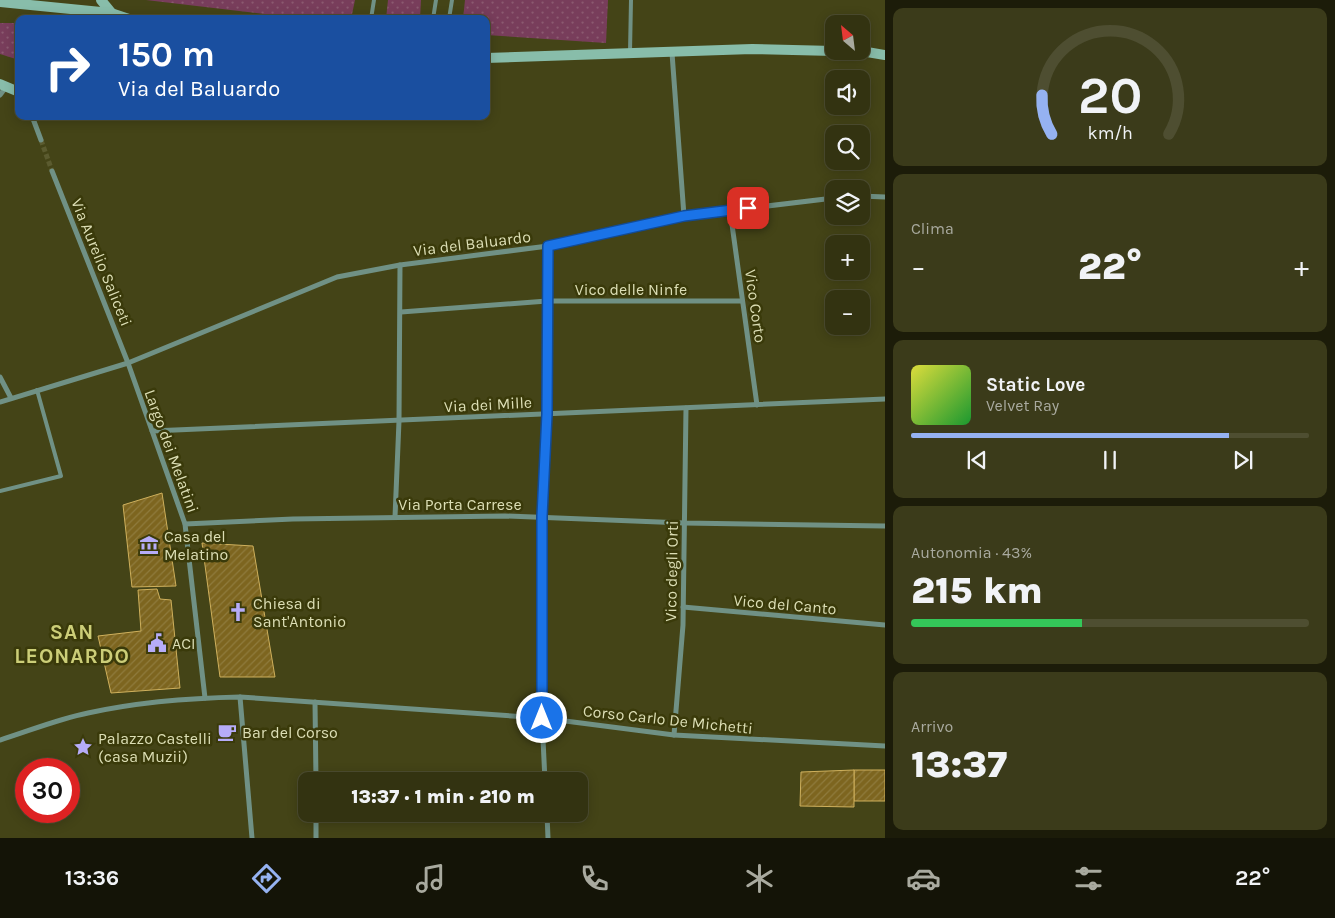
<!DOCTYPE html>
<html lang="it">
<head>
<meta charset="utf-8">
<style>
  :root { --surface:#331; --page:#3b3b1a; --text:#f1f3f6; --muted:#a9aa9f; --line:#4e4e31; --accent:#95b2f1 }
  body { margin:0; font-family:Karla,sans-serif; background:var(--page); color:var(--text); height:100vh; display:flex; flex-direction:column; font-size:19px; white-space:nowrap }
  * { box-sizing:border-box; margin:0 }
  p { font-size:16px; color:var(--muted) }
  .icon { flex:none; width:28px; height:28px; fill:none; stroke:currentColor; stroke-width:2; stroke-linecap:round; stroke-linejoin:round }
  .map { position:relative; flex:1; overflow:hidden }
  .details { display:flex; flex-direction:column; gap:8px; padding:8px; background:#1c1c09; width:450px }
  .details>* { flex:none }
  .banner { position:absolute; left:15px; top:15px; width:475px; height:105px; border-radius:10px; box-shadow:0 2px 12px #0003,0 0 0 1px var(--line); background:#1a4fa0; color:#fff; overflow:hidden }
  .needle { width:32px; rotate:332deg }
  .fabs { position:absolute; left:825px; top:15px; display:grid; gap:10px }
  .fabs a { display:grid; place-items:center; width:45px; height:45px; border-radius:10px; background:var(--surface); box-shadow:0 2px 12px #0003,0 0 0 1px var(--line); font-size:25px }
  .speed { position:absolute; left:15px; top:758px; display:flex; gap:10px; font-size:25px; font-weight:700; text-align:center }
  .speed>* { display:grid; place-content:center; width:65px; height:65px; border-radius:50%; background:var(--surface); box-shadow:0 2px 12px #0003,0 0 0 1px var(--line); line-height:1 }
  .speed .limit { border:8px solid #d22; background:#fff; color:#111 }
  .pin { position:absolute; display:grid; place-items:center; width:42px; height:42px; color:#fff; margin:-21px; border-radius:10px; box-shadow:0 2px 8px #0006 }
  .me { position:absolute; width:55px; margin:-28px; rotate:0deg; stroke-linejoin:round; filter:drop-shadow(0 0 4px #0008) }
  .turn { display:flex; align-items:center; gap:18px; height:105px; padding:0 20px; font-size:22px }
  .turn .icon { width:65px; height:65px; stroke-width:2.5 }
  .turn b { display:block; font-size:35px; line-height:42px }
  .big { font-size:38px; font-weight:800; line-height:1.1 }
  .details .tile { flex:1; display:flex; flex-direction:column; justify-content:center; gap:8px; min-width:0; padding:0 18px; border-radius:10px; background:var(--page) }
  .details .dial { align-items:center; gap:0 }
  .dial svg { height:130px; overflow:visible; fill:none; stroke:var(--line); stroke-width:7; stroke-linecap:round; text-anchor:middle }
  .dial text { fill:var(--text); stroke:none }
  .song { display:flex; align-items:center; gap:15px }
  .cover { width:60px; height:60px; border-radius:8px; background:linear-gradient(135deg,hsl(60 70% 55%),hsl(130 70% 35%)) }
  .played { height:5px; border-radius:2px; background:linear-gradient(90deg,var(--accent) 80%,var(--line) 80%) }
  .keys { display:flex; justify-content:space-around; direction:ltr }
  .heat { display:flex; justify-content:space-between; align-items:center; font-size:28px; direction:ltr }
  .charge { height:8px; border-radius:4px; background:linear-gradient(90deg,#34c759 43%,var(--line) 0) }
  .trip { position:absolute; left:298px; top:772px; width:290px; height:50px; border-radius:10px; background:var(--surface); box-shadow:0 2px 12px #0003,0 0 0 1px var(--line); font-weight:800; line-height:50px; text-align:center }
  .menu { display:flex; height:80px; justify-content:space-around; align-items:center; background:#141407; color:var(--muted) }
  .menu .icon { width:35px; height:35px }
  .menu .selected { color:var(--accent) }
  .menu b { font-size:22px; color:var(--text) }
  main { display:flex; flex:1; min-height:0 }
  .map>svg:first-child { display:block }
  .grass { fill:url(#grass-dots) }
  .building { fill:url(#building-hatch); stroke:#cfb05c }
  .lines { fill:none; stroke-linecap:round; stroke-linejoin:round }
  .street-tunnel { stroke:#5b5b2f; stroke-width:5; stroke-dasharray:5 2.5; stroke-linecap:butt }
  .lane { stroke:#709185; stroke-width:4 }
  .street { stroke:#709185; stroke-width:5 }
  .secondary { stroke:#88bdaa; stroke-width:10 }
  .route-casing { stroke:#114b97; stroke-width:12 }
  .route { stroke:#1a73e8; stroke-width:9 }
  .labels { text-anchor:middle; stroke-width:5; stroke-linejoin:round; paint-order:stroke }
  .street-label { font-size:16px; fill:#dcdeb5; stroke:#3a3a0a }
  .poi-label { font-size:16px; fill:#dcdeb5; stroke:#3a3a0a; text-anchor:start }
  .district-label { font-size:21px; font-weight:bold; letter-spacing:1px; fill:#ccce78; stroke:#3a3a0a }
</style>
</head>
<body>
<main>
<div class="map">
<svg width="885" height="838" viewBox="0 0 885 838">
  <defs>
    <pattern id="grass-dots" width="8" height="8" patternUnits="userSpaceOnUse" patternTransform="scale(1.25)"><rect width="8" height="8" fill="#783d5b"/><path d="M2 2h.1M6 6h.1" fill="none" stroke="#8b5970" stroke-width="1.8" stroke-linecap="round"/></pattern>
    <pattern id="building-hatch" width="6" height="6" patternUnits="userSpaceOnUse" patternTransform="scale(1.25)"><rect width="6" height="6" fill="#7d651f"/><path d="M-1 1l2-2M0 6l6-6M5 7l2-2" fill="none" stroke="#8f7b3d"/></pattern>
  </defs>
  <rect width="100%" height="100%" fill="#444417"/>
  <g class="grass">
    <polygon points="146,0 355,0 351,19 306,19"/>
    <polygon points="388,0 421,0 420,19 386,19"/>
    <polygon points="465,0 608,0 606,43 486,35 486,19 463,19"/>
    <polygon points="0,23 19,23 19,60 0,54"/>
  </g>
  <g class="building">
    <polygon points="162,493 176,586 132,587 123,505"/>
    <polygon points="202,543 253,546 275,677 220,677"/>
    <polygon points="157,589 160,599 171,600 180,688 111,693 98,636 141,631 138,590"/>
    <rect x="854" y="770" width="31" height="31"/>
    <polygon points="854,770 854,807 800,806 801,772"/>
  </g>
  <g class="lines">
    <polyline class="street-tunnel" points="41,140 52,171"/>
    <g class="lane">
      <polyline points="371,19 374,0"/>
      <polyline points="433,19 436,0"/>
      <polyline points="449,19 452,0"/>
      <polyline points="630,52 631,0"/>
      <polyline points="0,491 61,476 37,390"/>
    </g>
    <g class="street">
      <polyline points="672,53 684,216"/>
      <polyline points="0,95 6,87"/>
      <polyline points="32,116 41,140"/>
      <polyline points="52,171 128,363 185,524 205,698"/>
      <polyline points="861,196 885,197"/>
      <polyline points="730,210 757,405"/>
      <polyline points="401,312 547,301 742,301"/>
      <polyline points="0,377 11,398"/>
      <polyline points="0,402 128,363 337,277 400,265 548,246 684,216 834,198"/>
      <polyline points="152,431 885,399"/>
      <polyline points="395,517 399,421 400,265"/>
      <polyline points="185,524 293,519 505,516 684,523 885,526"/>
      <polyline points="683,607 885,625"/>
      <polyline points="240,697 252,838"/>
      <polyline points="315,702 316,781"/>
      <polyline points="674,735 683,625 686,408"/>
      <path d="M0,740C29,731 58,719 88,713C138,702 189,698 240,697L542,718L674,735L885,746"/>
      <polyline points="545,781 542,718 542,516 547,414 548,246"/>
      <polyline points="316,814 316,838"/>
      <polyline points="547,814 548,838"/>
    </g>
    <g class="secondary">
      <polyline points="101,0 114,16"/>
      <polyline points="0,2 111,13 129,19"/>
      <polyline points="861,51 885,55"/>
      <polyline points="486,58 752,49 834,51"/>
      <polyline points="0,84 19,92"/>
    </g>
  </g>
  <g class="lines">
    <g class="route-casing">
      <polyline id="route" points="542,718 542,516 547,414 548,246 684,216 748,208"/>
    </g>
    <use href="#route" class="route"/>
  </g>
  <defs>
    <g id="museum-bare" transform="scale(1.5)"><path d="M0-6L6-3V-2H-6V-3ZM-5-1h2V3h-2ZM-1-1h2V3h-2ZM3-1h2V3H3ZM-6 4H6V6H-6Z" fill="#b6acf8" stroke="#3a3a0a" stroke-width="2.5" paint-order="stroke"/></g>
    <g id="church-bare" transform="scale(1.5)"><path d="M-1.2-6h2.4v3.5h3.3v2.4h-3.3V6h-2.4V-.1h-3.3v-2.4h3.3Z" fill="#b6acf8" stroke="#3a3a0a" stroke-width="2.5" paint-order="stroke"/></g>
    <g id="civic-bare" transform="scale(1.5)"><path d="M-.6-6.5H3V-4.5H.6V-3L4-1V1h2V6H-6V1h2V-1L-.6-3ZM-1.2 2.5V6h2.4V2.5Z" fill="#b6acf8" stroke="#3a3a0a" stroke-width="2.5" paint-order="stroke"/></g>
    <g id="cafe-bare" transform="scale(1.5)"><path d="M-5.5-4.5H6V0H3Q3 3.5 0 3.5H-2.5Q-5.5 3.5-5.5 0ZM3-3.2v2h1.7v-2ZM-6 4.5H4V6H-6Z" fill="#b6acf8" stroke="#3a3a0a" stroke-width="2.5" paint-order="stroke"/></g>
    <g id="sight-bare" transform="scale(1.5)"><path d="M0-6L1.8-2.2L6-1.7L2.9 1.2L3.7 5.4L0 3.3L-3.7 5.4L-2.9 1.2L-6-1.7L-1.8-2.2Z" fill="#b6acf8" stroke="#3a3a0a" stroke-width="2.5" paint-order="stroke"/></g>
  </defs>
  <g fill-rule="evenodd">
    <use href="#museum-bare" x="149" y="545"/>
    <use href="#church-bare" x="238" y="612"/>
    <use href="#civic-bare" x="157" y="643"/>
    <use href="#cafe-bare" x="227" y="732"/>
    <use href="#sight-bare" x="83" y="747"/>
  </g>
  <g class="labels">
    <g class="street-label">
      <text transform="translate(472 243) rotate(-7)" y="6">Via del Baluardo</text>
      <text transform="translate(102 262) rotate(68)" y="6">Via Aurelio Saliceti</text>
      <text x="631" y="295">Vico delle Ninfe</text>
      <text transform="translate(756 306) rotate(82)" y="6">Vico Corto</text>
      <text transform="translate(488 404) rotate(-3)" y="6">Via dei Mille</text>
      <text transform="translate(172 451) rotate(70)" y="6">Largo dei Melatini</text>
      <text x="460" y="510">Via Porta Carrese</text>
      <text transform="translate(671 571) rotate(-89)" y="6">Vico degli Orti</text>
      <text transform="translate(785 604) rotate(5)" y="6">Vico del Canto</text>
      <text transform="translate(668 719) rotate(6)" y="6">Corso Carlo De Michetti</text>
    </g>
    <g class="poi-label">
      <text x="164" y="542">Casa del<tspan x="164" dy="18">Melatino</tspan></text>
      <text x="253" y="609">Chiesa di<tspan x="253" dy="18">Sant'Antonio</tspan></text>
      <text x="172" y="649">ACI</text>
      <text x="242" y="738">Bar del Corso</text>
      <text x="98" y="744">Palazzo Castelli<tspan x="98" dy="18">(casa Muzii)</tspan></text>
    </g>
    <g class="district-label">
      <text x="72" y="639">SAN<tspan x="72" dy="24">LEONARDO</tspan></text>
    </g>
  </g>
</svg>
<div class="fabs">
<a><svg class="needle" viewBox="-14 -14 28 28"><path d="M0-13l5 13h-10z" fill="#e53935"/><path d="M0 13l5-13h-10z" fill="#a9aa9f"/></svg></a>
<a><svg class="icon" aria-label="sound" viewBox="0 0 24 24"><path d="M4 9h4l5-4v14l-5-4H4zM17 9q2 3 0 6"/></svg></a>
<a><svg class="icon" aria-label="search" viewBox="0 0 24 24"><circle cx="10" cy="10" r="6"/><path d="M15 15l6 6"/></svg></a>
<a><svg class="icon" aria-label="layers" viewBox="0 0 24 24"><path d="M12 4l9 5-9 5-9-5zM3 14l9 5 9-5"/></svg></a>
<a>+</a>
<a>−</a>
</div>
<div class="speed"><div class="limit">30</div></div>
<div class="pin" style="left:748px;top:208px;background:#d93025"><svg class="icon" aria-label="arrive" viewBox="0 0 24 24"><path d="M6 21V4h12l-3 4 3 4H6"/></svg></div>
<svg class="me" style="left:542px;top:718px" viewBox="-20 -20 40 40"><circle r="17" fill="#1a73e8" stroke="#fff" stroke-width="3"/><path d="M0-11L8 9 0 5-8 9z" fill="#fff"/></svg>
<div class="trip">13:37 · 1 min · 210 m</div>
<div class="banner">
<div class="turn"><svg class="icon" aria-label="right" viewBox="0 0 24 24"><path d="M7 20v-9h11M14 6l5 5-5 5"/></svg><div><b>150 m</b>Via del Baluardo</div></div>
</div>
</div>
<section class="details">
<div class="tile dial"><svg viewBox="0 0 100 80">
<path d="M14 69A42 42 0 1 1 86 69"/>
<path d="M14 69A42 42 0 0 1 8 45" stroke="#95b2f1"/>
<text x="50" y="56" font-size="32" font-weight="700">20</text>
<text x="50" y="72" font-size="11">km/h</text>
</svg></div>
<div class="tile"><p>Clima</p>
<div class="heat"><a>−</a><b class="big">22°</b><a>+</a></div>
</div>
<div class="tile">
<div class="song"><i class="cover"></i><div><b>Static Love</b><p>Velvet Ray</p></div></div>
<div class="played"></div>
<div class="keys"><svg class="icon" aria-label="previous" viewBox="0 0 24 24"><path d="M18 5L8 12l10 7zM5 5v14"/></svg><svg class="icon" aria-label="pause" viewBox="0 0 24 24"><path d="M8 5v14M16 5v14"/></svg><svg class="icon" aria-label="next" viewBox="0 0 24 24"><path d="M6 5l10 7-10 7zM19 5v14"/></svg></div>
</div>
<div class="tile"><p>Autonomia · 43%</p><b class="big">215 km</b><div class="charge"></div></div>
<div class="tile"><p>Arrivo</p><b class="big">13:37</b></div>
</section>
</main>
<nav class="menu">
<b>13:36</b>
<svg class="icon selected" aria-label="directions" viewBox="0 0 24 24"><path d="M12 3l9 9-9 9-9-9zM9 14v-3h6M13 9l2 2-2 2"/></svg>
<svg class="icon" aria-label="music" viewBox="0 0 24 24"><path d="M9 18V5l10-2v13"/><circle cx="6" cy="18" r="3"/><circle cx="16" cy="16" r="3"/></svg>
<svg class="icon" aria-label="phone" viewBox="0 0 24 24"><path d="M5 4h4l2 5-3 2q2 4 5 5l2-3 5 2v4C11 20 4 13 5 4z"/></svg>
<svg class="icon" aria-label="climate" viewBox="0 0 24 24"><path d="M12 3v18M4 7l16 10M4 17L20 7"/></svg>
<svg class="icon" aria-label="car" viewBox="0 0 24 24"><path d="M5 17H2v-5l4-1 3-4h7l3 4 3 1v5h-3M9 17h6M6 11h13"/><circle cx="7" cy="17" r="2"/><circle cx="17" cy="17" r="2"/></svg>
<svg class="icon" aria-label="filters" viewBox="0 0 24 24"><path d="M4 7h16M4 17h16"/><circle cx="9" cy="7" r="2"/><circle cx="15" cy="17" r="2"/></svg>
<b>22°</b>
</nav>
</body>
</html>
